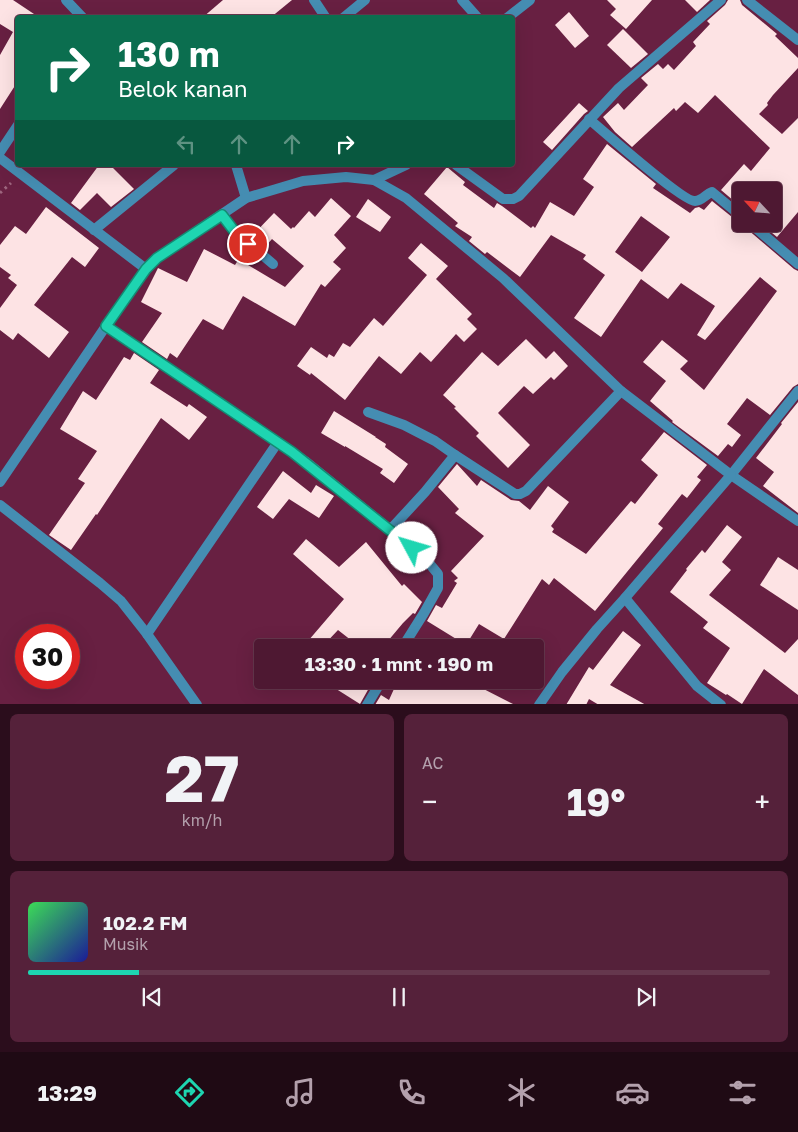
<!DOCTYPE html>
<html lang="id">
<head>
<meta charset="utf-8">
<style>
  :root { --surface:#4e1832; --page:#55213a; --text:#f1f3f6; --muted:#b3a0ac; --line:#65374d; --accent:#1ed5b1 }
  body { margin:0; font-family:"Golos Text",sans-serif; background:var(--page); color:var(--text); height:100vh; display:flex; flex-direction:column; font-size:19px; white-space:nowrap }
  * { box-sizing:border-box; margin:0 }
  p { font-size:16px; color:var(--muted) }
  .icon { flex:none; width:28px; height:28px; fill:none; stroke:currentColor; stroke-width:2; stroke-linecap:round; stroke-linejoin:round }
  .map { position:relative; height:704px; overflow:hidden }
  .drawer { display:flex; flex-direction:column; gap:10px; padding:10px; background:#2b0d1c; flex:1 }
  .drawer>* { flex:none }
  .guide { position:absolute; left:15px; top:15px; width:500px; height:152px; border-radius:5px; box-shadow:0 5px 20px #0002,0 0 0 1px var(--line); background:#0b6e4f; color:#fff; overflow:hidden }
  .needle { width:32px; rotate:296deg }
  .controls { position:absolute; left:732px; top:182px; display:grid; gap:10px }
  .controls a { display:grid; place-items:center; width:50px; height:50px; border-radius:5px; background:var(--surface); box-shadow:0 5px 20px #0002,0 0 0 1px var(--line); font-size:25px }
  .speed { position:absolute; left:15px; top:624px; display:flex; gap:10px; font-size:25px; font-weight:700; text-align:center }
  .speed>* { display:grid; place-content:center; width:65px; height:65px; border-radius:50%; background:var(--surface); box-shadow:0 5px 20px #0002,0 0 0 1px var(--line); line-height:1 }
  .speed .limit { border:8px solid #d22; background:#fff; color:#111 }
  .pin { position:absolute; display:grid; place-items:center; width:42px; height:42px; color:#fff; margin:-21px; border:2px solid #fff; border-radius:50%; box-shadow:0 1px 5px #0007 }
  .me { position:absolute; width:55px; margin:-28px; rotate:309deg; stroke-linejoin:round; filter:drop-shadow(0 0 4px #0008) }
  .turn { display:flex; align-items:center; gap:18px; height:105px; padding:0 20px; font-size:22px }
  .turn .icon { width:65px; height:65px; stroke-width:2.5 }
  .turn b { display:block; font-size:35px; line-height:42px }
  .lanes { display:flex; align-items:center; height:48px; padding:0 20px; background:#0003; justify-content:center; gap:25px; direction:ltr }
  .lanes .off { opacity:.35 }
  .big { font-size:38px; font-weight:700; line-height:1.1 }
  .drawer .card { flex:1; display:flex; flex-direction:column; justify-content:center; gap:8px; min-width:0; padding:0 18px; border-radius:8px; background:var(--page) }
  .drawer .dial { align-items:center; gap:0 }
  .dial b { font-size:65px; line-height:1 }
  .song { display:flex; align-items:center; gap:15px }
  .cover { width:60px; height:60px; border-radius:8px; background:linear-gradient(135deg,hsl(130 70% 55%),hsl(240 70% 35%)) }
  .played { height:5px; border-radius:2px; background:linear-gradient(90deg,var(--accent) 15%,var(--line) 15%) }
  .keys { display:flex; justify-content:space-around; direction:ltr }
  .heat { display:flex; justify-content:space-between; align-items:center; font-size:28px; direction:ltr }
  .drawer .tiles { flex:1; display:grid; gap:10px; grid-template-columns:1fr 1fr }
  .card:last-child { grid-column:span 2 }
  .trip { position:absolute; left:254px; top:639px; width:290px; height:50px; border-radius:5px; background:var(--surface); box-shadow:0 5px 20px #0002,0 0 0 1px var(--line); font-weight:700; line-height:50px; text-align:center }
  .dock { display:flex; height:80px; justify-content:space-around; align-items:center; background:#1f0a14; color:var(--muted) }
  .dock .icon { width:35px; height:35px }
  .dock .active { color:var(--accent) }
  .dock b { font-size:22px; color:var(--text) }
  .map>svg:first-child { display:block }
  .building { fill:#fde3e4; fill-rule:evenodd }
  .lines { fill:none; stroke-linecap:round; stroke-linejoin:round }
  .path { stroke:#9d657e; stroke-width:3; stroke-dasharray:2.5 4; stroke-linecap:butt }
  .lane { stroke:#458db2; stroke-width:10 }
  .street { stroke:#458db2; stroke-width:10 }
  .route-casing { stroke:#148a73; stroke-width:12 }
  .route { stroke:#1ed5b1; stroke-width:9 }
</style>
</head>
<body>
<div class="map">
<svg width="798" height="705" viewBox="0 0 798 705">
  <rect width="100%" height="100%" fill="#682042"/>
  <g class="building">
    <polygon points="0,0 13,0 40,18 18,18 18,81 0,109 0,55 13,32 0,24"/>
    <polygon points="223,0 292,0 270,18 202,18"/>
    <polygon points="607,0 652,0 626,29 610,15 616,9"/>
    <polygon points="685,0 710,0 697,12"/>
    <polygon points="728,0 740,0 742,5 777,34 775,36 798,58 798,68 773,95 767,103 768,105 759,114 782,134 798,118 798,212 777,237 761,224 774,224 774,191 741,191 741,207 721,190 744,164 751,171 770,148 715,95 698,113 685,102 676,111 674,108 632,147 615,132 603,117 618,103 624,110 648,85 641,78 658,64 663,69 668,64 674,70 696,46 693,42 710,24 707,21 725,5"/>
    <polygon points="569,12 589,36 575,48 555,25"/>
    <polygon points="623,29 648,54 631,68 607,45"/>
    <polygon points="579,103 588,111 584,114 552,150 543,142"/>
    <path d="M607,144L656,184L653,188L690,213L695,208L699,207L704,210L712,201L737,221L741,223V224H744L747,229L794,269L798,271V384L793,387L770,415L747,398L727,424L741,435L732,447L728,444L718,456L672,422L673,421L650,401L666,381L643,362L662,340L688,361L680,369L704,390L777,291L760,277L705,340L697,335L715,306L681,283L668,299L641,279L601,337L574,318L605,275L583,259L586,255L551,235L520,277L487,252L485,254L469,241L472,237L455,226L458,223L424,194L447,167L465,182L463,185L494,208L497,203L502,206L531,228L533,226L535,228L550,202L574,216L594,187L583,179ZM641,216L670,237L642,272L615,252Z"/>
    <polygon points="99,165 110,165 134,189 111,207 97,193 80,210 71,203"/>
    <polygon points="331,198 351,216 334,235 346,248 333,262 341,269 325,287 321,284 295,326 243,296 223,330 203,319 177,358 170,353 167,359 142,342 162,313 141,302 158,268 187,282 204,249 235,265 245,249 255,258 248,265 285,287 304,266 272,239 264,248 251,237 274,213 291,229 293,227 294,228 309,211 315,217"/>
    <polygon points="368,199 391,217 380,232 356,217"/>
    <polygon points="46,207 99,248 85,267 72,257 34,305 69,332 49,358 18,333 13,340 0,330 0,308 17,285 8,278 11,275 0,267 0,245 15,226 26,234"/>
    <polygon points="421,243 448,266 436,279 472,314 467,319 477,329 464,342 456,334 431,362 420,352 401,374 379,356 345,400 311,373 310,375 297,366 311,347 327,358 329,354 334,357 343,343 350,347 374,318 383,326 427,275 408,258"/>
    <polygon points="526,339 546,359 554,351 568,366 554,380 551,377 533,394 524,386 498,413 530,445 508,468 476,436 479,433 454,408 456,407 443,395 482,352 498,366"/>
    <polygon points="134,353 159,370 150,383 187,407 189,404 207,417 189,440 161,418 97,515 96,514 71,550 49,535 85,483 78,479 97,451 60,429 83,391 96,400 124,357 130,360"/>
    <polygon points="798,402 798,513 763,486 774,472 756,458 782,424 781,423"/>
    <polygon points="334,411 376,437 375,437 386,444 385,447 408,464 394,483 380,473 383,469 345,446 345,447 321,433"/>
    <polygon points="664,432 707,465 697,477 701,480 687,498 682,494 658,524 663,528 595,611 554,578 549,585 542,579 504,639 479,624 466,645 427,621 436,605 442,608 457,583 454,581 458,578 451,571 484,536 455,513 459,509 438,487 457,464 477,486 481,480 511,500 519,501 530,510 548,486 569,502 551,526 554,529 552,532 586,554 631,501 635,504 658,475 641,460"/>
    <polygon points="283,471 311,493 316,485 334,496 319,518 289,499 273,519 257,507"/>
    <polygon points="727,525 742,537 722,562 731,570 709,595 785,653 798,639 798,695 764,669 742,704 727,694 726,695 707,683 730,648 703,628 708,622 670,592 687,570 686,569 702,550 705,553"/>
    <polygon points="306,539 339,567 366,542 402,586 404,584 422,602 415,614 413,613 403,623 382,648 361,648 338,630 321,648 302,648 344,599 293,554"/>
    <polygon points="778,557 798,570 798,610 760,585"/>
    <polygon points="623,631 641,645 610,685 646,705 599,705 589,699 586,705 566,705 589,667 593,670"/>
    <polygon points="322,680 357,680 369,688 360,704"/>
    <polygon points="398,680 466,680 515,705 375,705 381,695 389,700"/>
  </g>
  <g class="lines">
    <polyline class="path" points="0,193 11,183"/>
    <g class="lane">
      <polyline points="222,215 235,232 273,264"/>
      <polyline points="368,412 404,425 435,441 455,455"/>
    </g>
    <g class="street">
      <polyline points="66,0 83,18"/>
      <polyline points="314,0 326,18"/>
      <polyline points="462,0 478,18"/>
      <polyline points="747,0 798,40"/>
      <polyline points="343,18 365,0"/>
      <polyline points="507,18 530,0"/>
      <path d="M589,119C603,131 684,202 695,201C702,201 706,194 712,192L741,216"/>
      <polyline points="0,152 18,125"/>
      <polyline points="0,158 146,269"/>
      <polyline points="236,165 246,198"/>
      <polyline points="456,165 503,199 513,199 519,196 619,88 721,0"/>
      <polyline points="374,180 406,165"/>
      <polyline points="751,224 798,264"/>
      <polyline points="94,230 174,165"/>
      <polyline points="106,326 278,442 305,461 424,557 438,574 438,588 424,613 402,648"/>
      <polyline points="798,391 731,475 798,521"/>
      <polyline points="0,482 106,326 146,269 157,258 246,198 303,181 346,177 374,180 406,198 503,278 621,391 731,475 625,598 597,629 562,672 539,705"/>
      <polyline points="0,505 100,583 121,601 147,634 197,705"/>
      <polyline points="390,530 425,492 455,455 515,494 520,494 526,491 621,391"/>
      <polyline points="625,598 697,686 721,705"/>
      <polyline points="147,634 278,442"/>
      <polyline points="367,705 382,680"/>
    </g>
  </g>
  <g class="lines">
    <g class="route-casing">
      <polyline id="route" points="248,244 235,232 222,215 157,258 146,269 106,326 292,452 412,548"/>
    </g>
    <use href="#route" class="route"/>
  </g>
</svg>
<div class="controls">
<a><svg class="needle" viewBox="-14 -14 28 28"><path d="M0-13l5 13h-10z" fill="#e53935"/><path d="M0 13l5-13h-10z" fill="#b3a0ac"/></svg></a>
</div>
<div class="speed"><div class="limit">30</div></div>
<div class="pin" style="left:248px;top:244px;background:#d93025"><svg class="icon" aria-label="arrive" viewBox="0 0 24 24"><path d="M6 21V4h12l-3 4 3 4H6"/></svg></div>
<svg class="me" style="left:412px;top:548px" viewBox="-20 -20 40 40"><circle r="19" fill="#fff"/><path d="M0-13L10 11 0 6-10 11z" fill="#1ed5b1"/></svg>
<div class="trip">13:30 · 1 mnt · 190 m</div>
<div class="guide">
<div class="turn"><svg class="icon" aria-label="right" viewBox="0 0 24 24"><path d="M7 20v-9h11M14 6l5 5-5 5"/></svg><div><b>130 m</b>Belok kanan</div></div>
<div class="lanes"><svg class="icon off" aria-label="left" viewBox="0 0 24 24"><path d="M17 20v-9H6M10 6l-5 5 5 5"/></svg><svg class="icon off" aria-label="ahead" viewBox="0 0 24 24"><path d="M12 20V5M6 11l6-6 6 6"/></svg><svg class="icon off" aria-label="ahead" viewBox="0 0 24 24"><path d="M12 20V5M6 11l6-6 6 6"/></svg><svg class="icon" aria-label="right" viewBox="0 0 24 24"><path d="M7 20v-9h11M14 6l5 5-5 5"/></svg></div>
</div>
</div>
<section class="drawer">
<div class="tiles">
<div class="card dial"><b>27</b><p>km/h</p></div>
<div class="card"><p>AC</p>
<div class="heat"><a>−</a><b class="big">19°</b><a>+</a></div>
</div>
<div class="card">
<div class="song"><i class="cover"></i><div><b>102.2 FM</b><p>Musik</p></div></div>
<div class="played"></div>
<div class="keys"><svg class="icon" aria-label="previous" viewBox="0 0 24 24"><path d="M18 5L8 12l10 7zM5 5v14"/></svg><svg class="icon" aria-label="pause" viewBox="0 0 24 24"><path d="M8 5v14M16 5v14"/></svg><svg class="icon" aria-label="next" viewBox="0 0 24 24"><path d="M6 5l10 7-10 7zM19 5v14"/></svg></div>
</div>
</div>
</section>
<nav class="dock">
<b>13:29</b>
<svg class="icon active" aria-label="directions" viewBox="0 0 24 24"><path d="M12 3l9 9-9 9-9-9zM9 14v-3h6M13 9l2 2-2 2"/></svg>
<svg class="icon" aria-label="music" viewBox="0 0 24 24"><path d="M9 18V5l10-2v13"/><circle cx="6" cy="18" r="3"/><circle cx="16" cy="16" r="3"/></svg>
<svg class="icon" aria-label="phone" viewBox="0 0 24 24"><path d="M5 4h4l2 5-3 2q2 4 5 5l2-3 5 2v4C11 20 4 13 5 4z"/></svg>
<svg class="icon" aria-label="climate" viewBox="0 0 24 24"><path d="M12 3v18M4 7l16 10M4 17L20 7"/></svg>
<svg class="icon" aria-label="car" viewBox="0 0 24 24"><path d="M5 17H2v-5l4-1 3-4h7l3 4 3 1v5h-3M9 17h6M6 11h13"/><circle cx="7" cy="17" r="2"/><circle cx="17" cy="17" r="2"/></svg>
<svg class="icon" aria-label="filters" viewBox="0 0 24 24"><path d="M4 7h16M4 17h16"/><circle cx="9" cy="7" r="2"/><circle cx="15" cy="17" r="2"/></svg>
</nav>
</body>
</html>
